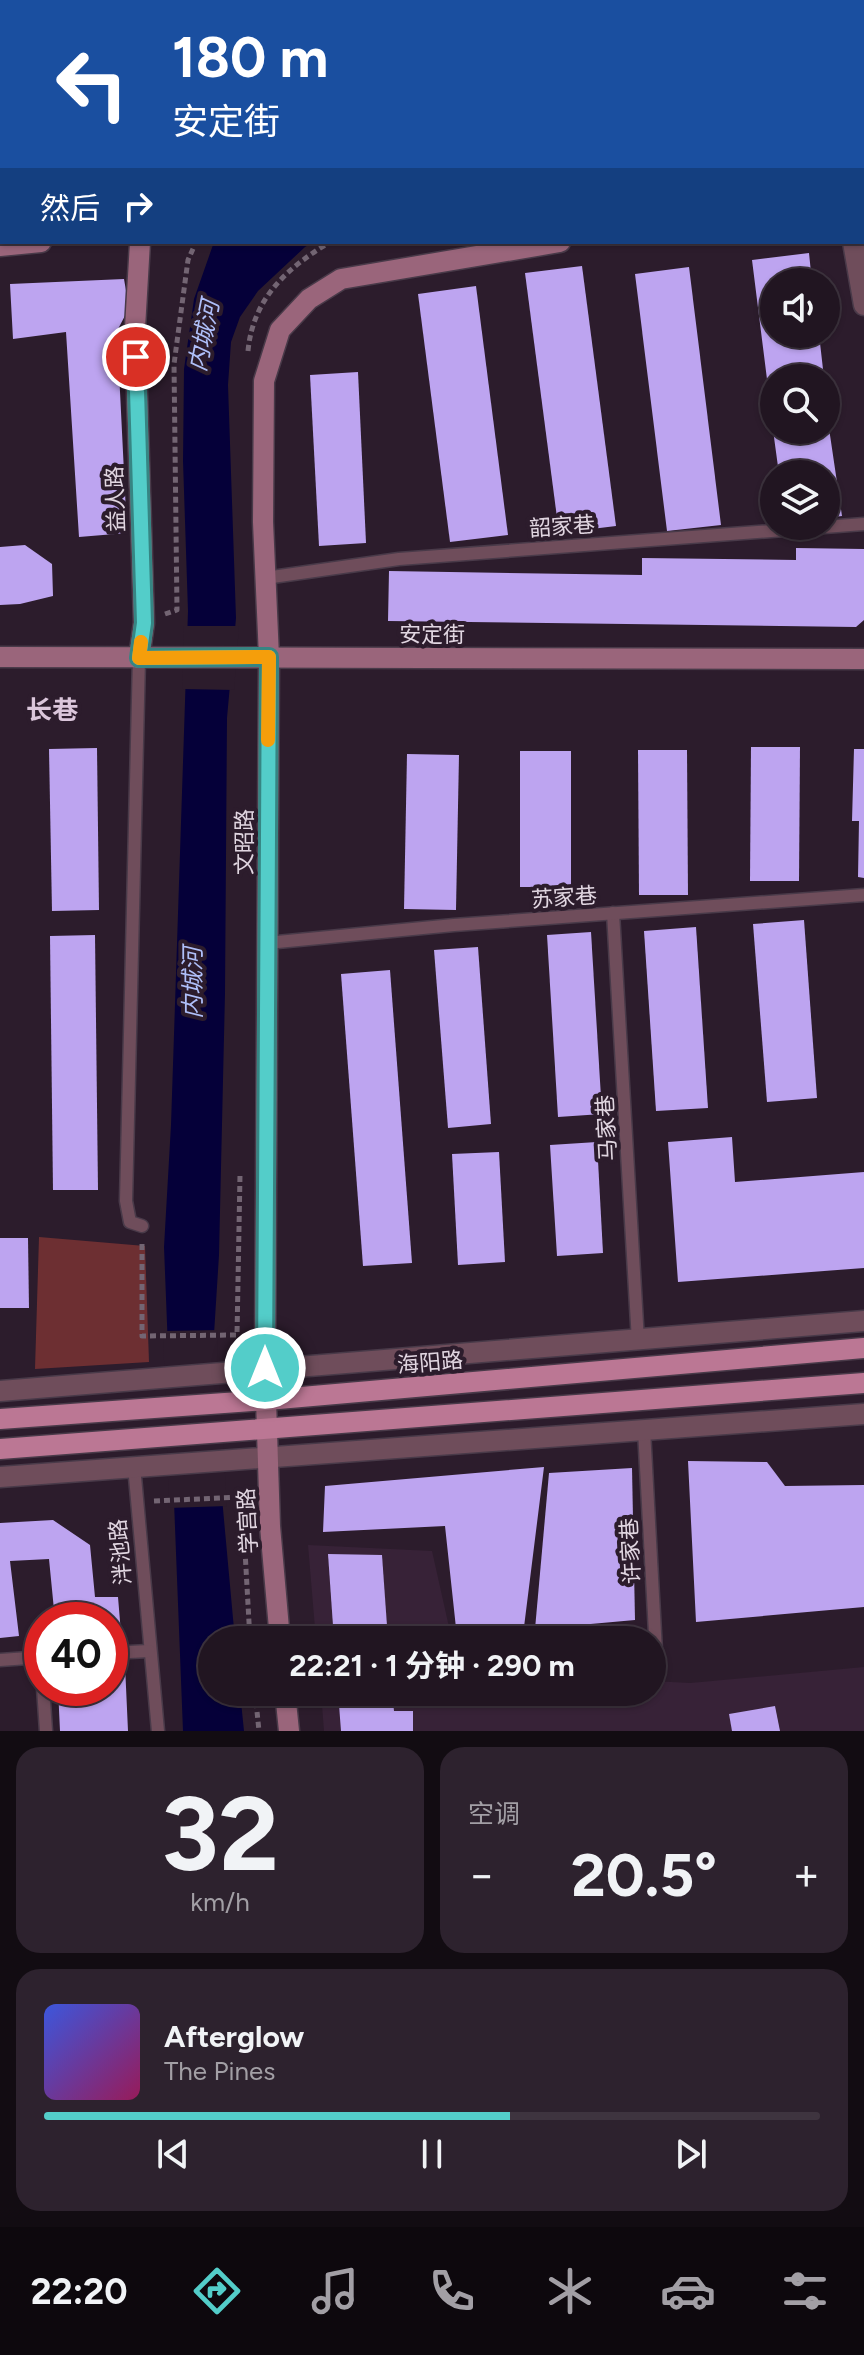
<!DOCTYPE html>
<html lang="zh">
<head>
<meta charset="utf-8">
<style>
  :root { --surface:#211521; --page:#2d222e; --text:#f1f3f6; --muted:#a29fa5; --line:#3e343f; --accent:#53cdc9 }
  body { margin:0; font-family:Figtree,"Noto Sans SC",sans-serif; background:var(--page); color:var(--text); height:100vh; display:flex; flex-direction:column; font-size:30px; white-space:nowrap }
  * { box-sizing:border-box; margin:0 }
  p { font-size:26px; color:var(--muted) }
  .icon { flex:none; width:44px; height:44px; fill:none; stroke:currentColor; stroke-width:2; stroke-linecap:round; stroke-linejoin:round }
  .map { position:relative; height:1731px; overflow:hidden }
  .sheet { display:flex; flex-direction:column; gap:16px; padding:16px; background:#120c12; flex:1 }
  .sheet>* { flex:none }
  .hud { position:absolute; left:0px; top:0px; width:864px; height:244px; box-shadow:0 2px 6px #0004,0 0 0 2px var(--line); background:#1a4fa0; color:#fff; overflow:hidden }
  .fabs { position:absolute; left:760px; top:268px; display:grid; gap:16px }
  .fabs a { display:grid; place-items:center; width:80px; height:80px; border-radius:50%; background:var(--surface); box-shadow:0 2px 6px #0004,0 0 0 2px var(--line); font-size:40px }
  .speed { position:absolute; left:24px; top:1602px; display:flex; gap:16px; font-size:40px; font-weight:700; text-align:center }
  .speed>* { display:grid; place-content:center; width:104px; height:104px; border-radius:50%; background:var(--surface); box-shadow:0 2px 6px #0004,0 0 0 2px var(--line); line-height:1 }
  .speed .limit { border:12px solid #d22; background:#fff; color:#111 }
  .pin { position:absolute; display:grid; place-items:center; width:68px; height:68px; color:#fff; margin:-34px; border:4px solid #fff; border-radius:50%; box-shadow:0 2px 8px #0007 }
  .me { position:absolute; width:88px; margin:-44px; rotate:0deg; stroke-linejoin:round; filter:drop-shadow(0 0 6px #0008) }
  .turn { display:flex; align-items:center; gap:28px; height:168px; padding:0 40px; font-size:36px }
  .turn .icon { width:104px; height:104px; stroke-width:2.5 }
  .turn b { display:block; font-size:56px; line-height:68px }
  .then { display:flex; align-items:center; height:76px; padding:0 40px; background:#0003; gap:16px; font-size:30px }
  .big { font-size:60px; font-weight:700; line-height:1.1 }
  .sheet .tile { flex:1; display:flex; flex-direction:column; justify-content:center; gap:12px; min-width:0; padding:0 28px; border-radius:24px; background:var(--page) }
  .sheet .dial { align-items:center; gap:0 }
  .dial b { font-size:104px; line-height:1 }
  .song { display:flex; align-items:center; gap:24px }
  .cover { width:96px; height:96px; border-radius:12px; background:linear-gradient(135deg,hsl(230 70% 55%),hsl(330 70% 35%)) }
  .played { height:8px; border-radius:4px; background:linear-gradient(90deg,var(--accent) 60%,var(--line) 60%) }
  .keys { display:flex; justify-content:space-around; direction:ltr }
  .heat { display:flex; justify-content:space-between; align-items:center; font-size:44px; direction:ltr }
  .sheet .tiles { flex:1; display:grid; gap:16px; grid-template-columns:1fr 1fr }
  .tile:last-child { grid-column:span 2 }
  .trip { position:absolute; left:198px; top:1626px; width:468px; height:80px; border-radius:40px; background:var(--surface); box-shadow:0 2px 6px #0004,0 0 0 2px var(--line); font-weight:700; line-height:80px; text-align:center }
  .menu { display:flex; height:128px; justify-content:space-around; align-items:center; background:#0d080d; color:var(--muted) }
  .menu .icon { width:56px; height:56px }
  .menu .on { color:var(--accent) }
  .menu b { font-size:36px; color:var(--text) }
  .map>svg:first-child { display:block }
  .built { fill:#372237 }
  .green { fill:#6d2f32 }
  .water { fill:#050039 }
  .pier { fill:#2c1c2c }
  .building { fill:#bda4f0 }
  .lines { fill:none; stroke-linecap:round; stroke-linejoin:round }
  .lane-casing { stroke:#493a49; stroke-width:15 }
  .street-casing { stroke:#493a49; stroke-width:23 }
  .secondary-casing { stroke:#493a49; stroke-width:23 }
  .primary-casing { stroke:#493a49; stroke-width:23 }
  .path { stroke:#736573; stroke-width:5; stroke-dasharray:6 4; stroke-linecap:butt }
  .lane { stroke:#6f4d5b; stroke-width:12 }
  .street { stroke:#6f4d5b; stroke-width:20 }
  .secondary { stroke:#9a657b; stroke-width:20 }
  .primary { stroke:#bb7794; stroke-width:20 }
  .route-casing { stroke:#368583; stroke-width:20 }
  .route { stroke:#53cdc9; stroke-width:14 }
  .slow { stroke:#f59e0b; stroke-width:14 }
  .labels { text-anchor:middle; stroke-width:8; stroke-linejoin:round; paint-order:stroke }
  .street-label { font-size:22px; fill:#e1d6e1; stroke:#2c1c2c }
  .water-label { font-size:24px; font-style:italic; fill:#afbff9; stroke:#2c1c2c }
  .quarter-label { font-size:26px; font-weight:bold; fill:#dbc6db; stroke:#2c1c2c }
</style>
</head>
<body>
<div class="map">
<svg width="864" height="1731" viewBox="0 0 864 1731">
  <rect width="100%" height="100%" fill="#2c1c2c"/>
  <g class="built">
    <polygon points="308,1545 432,1551 451,1636 505,1640 316,1640"/>
    <polygon points="864,1667 864,1731 324,1731 321,1692 652,1692 652,1681 690,1683"/>
  </g>
  <polygon class="green" points="39,1237 145,1246 149,1362 35,1369"/>
  <polygon class="water" points="214,242 314,242 305,247 258,291 240,317 231,342 228,385 236,618 227,718 225,993 219,1255 213,1350 221,1487 235,1640 212,1640 212,1692 240,1692 244,1731 183,1731 164,1247 171,1125 188,611 183,461 184,369 194,299"/>
  <g class="pier">
    <polygon points="184,626 239,626 234,690 182,689"/>
    <polygon points="218,1330 217,1350 227,1506 169,1508 163,1331"/>
  </g>
  <g class="building">
    <polygon points="809,253 812,282 774,282 774,334 819,334 824,378 774,378 772,419 752,260"/>
    <polygon points="582,266 616,526 559,533 525,273"/>
    <polygon points="689,267 721,525 667,531 635,274"/>
    <polygon points="124,279 129,308 117,331 127,533 79,537 66,332 13,339 10,284"/>
    <polygon points="476,286 508,535 450,542 418,294"/>
    <polygon points="358,372 366,543 319,546 310,375"/>
    <polygon points="826,408 842,516 826,518 826,474 779,474 773,430 826,430"/>
    <polygon points="25,545 52,564 53,596 20,604 0,605 0,547"/>
    <polygon points="796,548 864,549 864,620 856,627 388,621 389,571 642,575 642,558 796,560"/>
    <polygon points="751,747 800,747 799,881 750,881"/>
    <polygon points="97,748 99,910 52,911 49,749"/>
    <polygon points="854,749 864,749 864,878 858,877 859,821 852,821"/>
    <polygon points="638,750 687,750 688,895 639,895"/>
    <rect x="520" y="751" width="51" height="136"/>
    <polygon points="407,754 459,755 456,910 404,909"/>
    <polygon points="804,920 817,1098 767,1102 753,924"/>
    <polygon points="696,927 708,1108 656,1111 644,931"/>
    <polygon points="591,932 602,1114 558,1117 547,935"/>
    <polygon points="95,935 98,1190 53,1190 50,936"/>
    <polygon points="478,947 491,1124 448,1128 434,950"/>
    <polygon points="390,970 412,1263 363,1266 341,974"/>
    <polygon points="732,1137 735,1182 864,1172 864,1268 678,1282 668,1142"/>
    <polygon points="597,1142 603,1253 557,1256 550,1145"/>
    <polygon points="499,1152 505,1262 458,1265 452,1154"/>
    <polygon points="0,1238 28,1238 29,1308 0,1308"/>
    <polygon points="688,1461 767,1462 785,1486 864,1485 864,1607 696,1622"/>
    <polygon points="544,1467 523,1635 456,1628 445,1526 323,1532 325,1486"/>
    <polygon points="632,1468 635,1620 535,1629 549,1473"/>
    <polygon points="53,1520 90,1545 95,1597 118,1597 121,1633 110,1634 110,1620 55,1620 49,1559 10,1561 19,1636 0,1638 0,1523"/>
    <polygon points="328,1554 382,1555 388,1640 334,1640"/>
    <polygon points="125,1665 128,1731 60,1731 58,1688 110,1688 110,1666"/>
    <polygon points="338,1692 392,1692 394,1711 413,1711 413,1731 341,1731"/>
    <polygon points="775,1706 780,1731 732,1731 729,1714"/>
  </g>
  <g class="lines">
    <g class="lane-casing">
      <g id="lane">
        <polyline points="265,578 399,559 864,524"/>
        <polyline points="139,658 126,1201 130,1222 142,1226"/>
        <polyline points="613,913 638,1341"/>
        <polyline points="267,943 454,925 864,895"/>
        <polyline points="644,1430 657,1670"/>
        <polyline points="134,1466 158,1731"/>
        <polyline points="110,1653 149,1651"/>
        <polyline points="0,1660 42,1657"/>
        <polyline points="43,1688 46,1731"/>
      </g>
    </g>
    <g class="street-casing">
      <g id="street">
        <polyline points="436,0 436,2"/>
        <polyline points="810,0 810,2"/>
        <polyline points="853,242 864,305"/>
        <polyline points="0,1391 864,1321"/>
        <polyline points="0,1477 864,1414"/>
      </g>
    </g>
    <g class="secondary-casing">
      <g id="secondary">
        <polyline points="862,52 864,52"/>
        <polyline points="862,196 864,196"/>
        <polyline points="0,246 41,242"/>
        <polyline points="0,657 864,659"/>
        <polyline points="139,658 144,623 135,328 140,242"/>
        <polyline points="280,1640 270,1526 265,1368 269,657 263,522 264,381 280,330 309,299 341,279 560,242"/>
        <polyline points="285,1692 289,1731"/>
      </g>
    </g>
    <g class="primary-casing">
      <g id="primary">
        <polyline points="0,1419 267,1400 864,1348"/>
        <polyline points="0,1449 864,1383"/>
      </g>
    </g>
    <g class="path">
      <polyline points="862,85 864,85"/>
      <path d="M248,351C253,298 287,268 330,242"/>
      <polyline points="165,614 177,610 174,364 188,260 196,242"/>
      <polyline points="142,1244 142,1336 237,1335 240,1175"/>
      <polyline points="154,1501 242,1497 250,1640"/>
      <polyline points="255,1692 259,1731"/>
    </g>
    <use href="#lane" class="lane"/>
    <use href="#street" class="street"/>
    <use href="#secondary" class="secondary"/>
    <use href="#primary" class="primary"/>
  </g>
  <g class="lines">
    <g class="route-casing">
      <polyline id="route" points="136,357 144,623 139,658 269,657 265,1368"/>
    </g>
    <use href="#route" class="route"/>
    <polyline class="slow" points="141,642 139,658 269,657 268,740"/>
  </g>
  <g class="labels">
    <g class="street-label">
      <text transform="translate(115 499) rotate(-92)" y="8">益人路</text>
      <text transform="translate(562 526) rotate(-4)" y="8">韶家巷</text>
      <text x="432" y="642">安定街</text>
      <text transform="translate(244 842) rotate(-90)" y="8">文昭路</text>
      <text transform="translate(564 897) rotate(-4)" y="8">苏家巷</text>
      <text transform="translate(606 1128) rotate(-93)" y="8">马家巷</text>
      <text transform="translate(430 1362) rotate(-5)" y="8">海阳路</text>
      <text transform="translate(247 1521) rotate(-93)" y="8">学宫路</text>
      <text transform="translate(630 1551) rotate(-93)" y="8">许家巷</text>
      <text transform="translate(120 1552) rotate(-95)" y="8">泮池路</text>
    </g>
    <g class="water-label">
      <text transform="translate(204 336) rotate(-79)" y="8">内城河</text>
      <text transform="translate(193 983) rotate(-90)" y="8">内城河</text>
    </g>
    <g class="quarter-label">
      <text x="52" y="719">长巷</text>
    </g>
  </g>
</svg>
<div class="fabs">
<a><svg class="icon" aria-label="sound" viewBox="0 0 24 24"><path d="M4 9h4l5-4v14l-5-4H4zM17 9q2 3 0 6"/></svg></a>
<a><svg class="icon" aria-label="search" viewBox="0 0 24 24"><circle cx="10" cy="10" r="6"/><path d="M15 15l6 6"/></svg></a>
<a><svg class="icon" aria-label="layers" viewBox="0 0 24 24"><path d="M12 4l9 5-9 5-9-5zM3 14l9 5 9-5"/></svg></a>
</div>
<div class="speed"><div class="limit">40</div></div>
<div class="pin" style="left:136px;top:357px;background:#d93025"><svg class="icon" aria-label="arrive" viewBox="0 0 24 24"><path d="M6 21V4h12l-3 4 3 4H6"/></svg></div>
<svg class="me" style="left:265px;top:1368px" viewBox="-20 -20 40 40"><circle r="17" fill="#53cdc9" stroke="#fff" stroke-width="3"/><path d="M0-11L8 9 0 5-8 9z" fill="#fff"/></svg>
<div class="trip">22:21 · 1 分钟 · 290 m</div>
<div class="hud">
<div class="turn"><svg class="icon" aria-label="left" viewBox="0 0 24 24"><path d="M17 20v-9H6M10 6l-5 5 5 5"/></svg><div><b>180 m</b>安定街</div></div>
<div class="then">然后<svg class="icon" aria-label="right" viewBox="0 0 24 24"><path d="M7 20v-9h11M14 6l5 5-5 5"/></svg></div>
</div>
</div>
<section class="sheet">
<div class="tiles">
<div class="tile dial"><b>32</b><p>km/h</p></div>
<div class="tile"><p>空调</p>
<div class="heat"><a>−</a><b class="big">20.5°</b><a>+</a></div>
</div>
<div class="tile">
<div class="song"><i class="cover"></i><div><b>Afterglow</b><p>The Pines</p></div></div>
<div class="played"></div>
<div class="keys"><svg class="icon" aria-label="previous" viewBox="0 0 24 24"><path d="M18 5L8 12l10 7zM5 5v14"/></svg><svg class="icon" aria-label="pause" viewBox="0 0 24 24"><path d="M8 5v14M16 5v14"/></svg><svg class="icon" aria-label="next" viewBox="0 0 24 24"><path d="M6 5l10 7-10 7zM19 5v14"/></svg></div>
</div>
</div>
</section>
<nav class="menu">
<b>22:20</b>
<svg class="icon on" aria-label="directions" viewBox="0 0 24 24"><path d="M12 3l9 9-9 9-9-9zM9 14v-3h6M13 9l2 2-2 2"/></svg>
<svg class="icon" aria-label="music" viewBox="0 0 24 24"><path d="M9 18V5l10-2v13"/><circle cx="6" cy="18" r="3"/><circle cx="16" cy="16" r="3"/></svg>
<svg class="icon" aria-label="phone" viewBox="0 0 24 24"><path d="M5 4h4l2 5-3 2q2 4 5 5l2-3 5 2v4C11 20 4 13 5 4z"/></svg>
<svg class="icon" aria-label="climate" viewBox="0 0 24 24"><path d="M12 3v18M4 7l16 10M4 17L20 7"/></svg>
<svg class="icon" aria-label="car" viewBox="0 0 24 24"><path d="M5 17H2v-5l4-1 3-4h7l3 4 3 1v5h-3M9 17h6M6 11h13"/><circle cx="7" cy="17" r="2"/><circle cx="17" cy="17" r="2"/></svg>
<svg class="icon" aria-label="filters" viewBox="0 0 24 24"><path d="M4 7h16M4 17h16"/><circle cx="9" cy="7" r="2"/><circle cx="15" cy="17" r="2"/></svg>
</nav>
</body>
</html>
